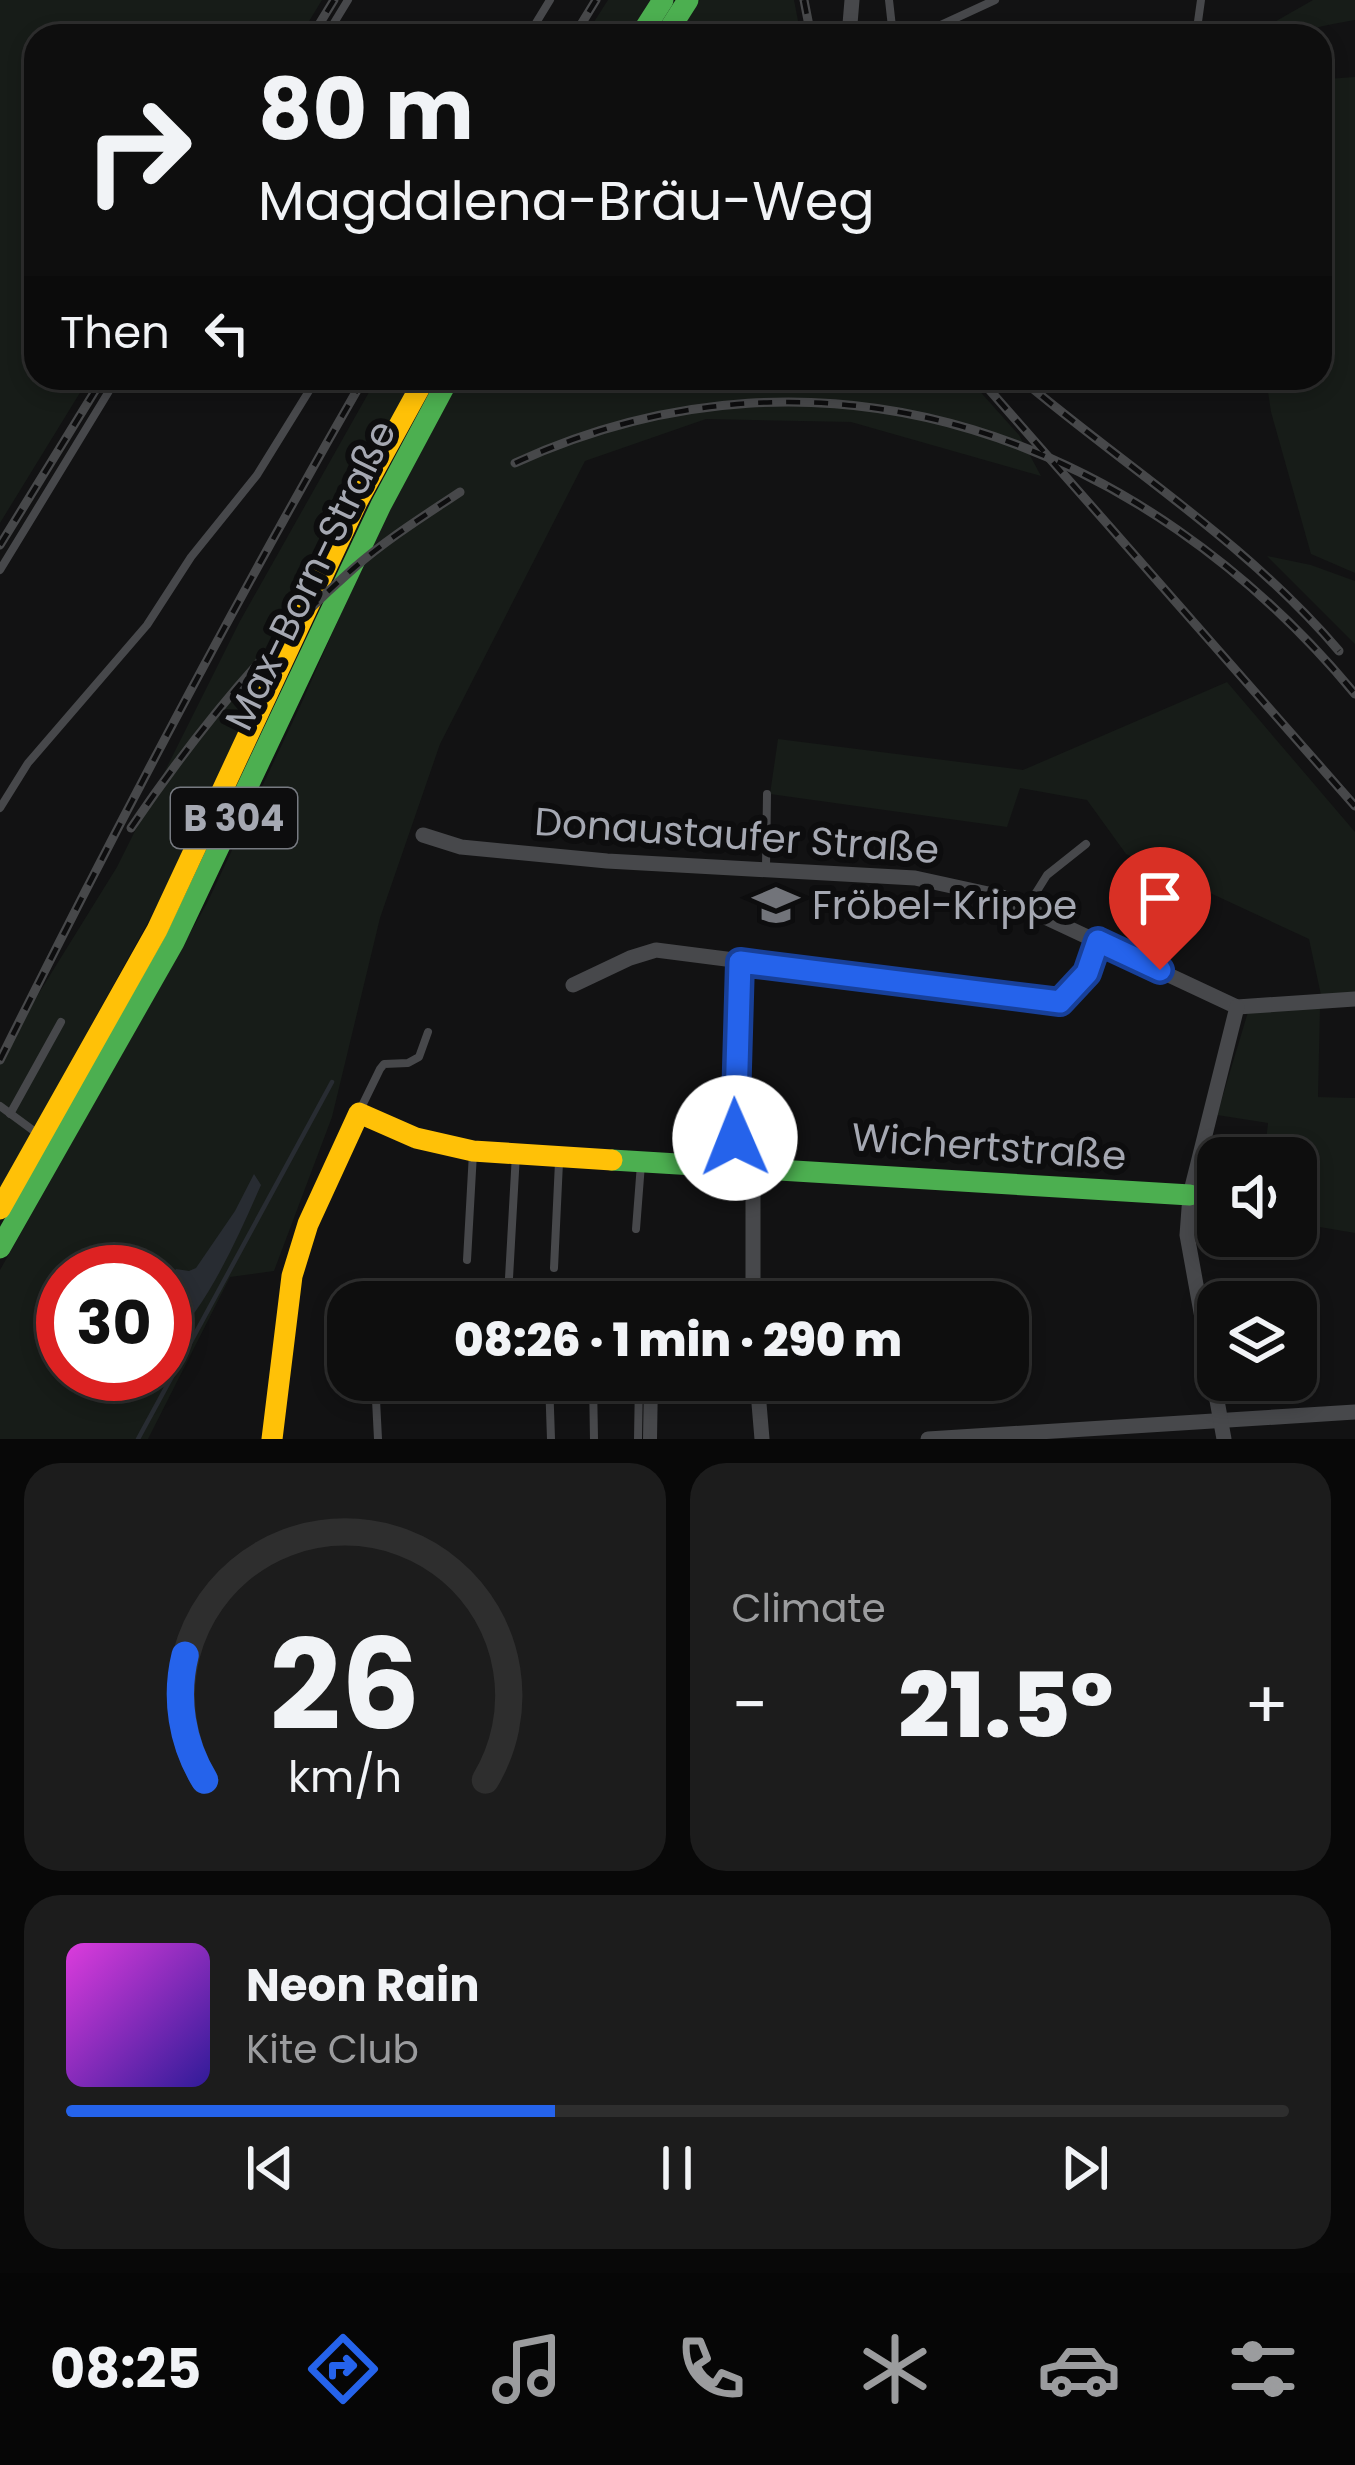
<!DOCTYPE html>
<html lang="en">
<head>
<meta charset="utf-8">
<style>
  :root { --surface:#0e0e0e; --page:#1c1c1c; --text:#f1f3f6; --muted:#9b9c9e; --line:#2e2e2e; --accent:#2563eb }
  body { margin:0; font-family:Poppins,sans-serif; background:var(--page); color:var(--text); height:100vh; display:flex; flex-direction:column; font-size:45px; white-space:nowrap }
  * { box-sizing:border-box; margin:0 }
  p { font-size:39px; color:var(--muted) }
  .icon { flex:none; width:66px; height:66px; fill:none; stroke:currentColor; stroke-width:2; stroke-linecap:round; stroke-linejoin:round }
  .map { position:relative; height:1439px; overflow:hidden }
  .panel { display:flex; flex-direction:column; gap:24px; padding:24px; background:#080808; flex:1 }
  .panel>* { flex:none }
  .guide { position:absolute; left:24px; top:24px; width:1308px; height:366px; border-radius:36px; box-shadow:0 6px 18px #0003,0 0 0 3px var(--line); background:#0e0e0e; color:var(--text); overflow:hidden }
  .fabs { position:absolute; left:1197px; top:1137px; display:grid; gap:24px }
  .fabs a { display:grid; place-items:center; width:120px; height:120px; border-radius:24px; background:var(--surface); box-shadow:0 6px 18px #0003,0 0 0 3px var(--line); font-size:60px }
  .speed { position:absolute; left:36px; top:1245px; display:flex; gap:24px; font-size:60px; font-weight:700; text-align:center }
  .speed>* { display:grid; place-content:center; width:156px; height:156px; border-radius:50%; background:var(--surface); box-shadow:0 6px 18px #0003,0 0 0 3px var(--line); line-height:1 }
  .speed .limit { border:18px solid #d22; background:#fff; color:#111 }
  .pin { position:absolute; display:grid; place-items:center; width:102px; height:102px; color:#fff; margin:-123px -51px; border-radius:50% 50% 50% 0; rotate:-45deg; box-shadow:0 0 12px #0007 }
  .pin .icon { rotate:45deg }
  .me { position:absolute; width:132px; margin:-66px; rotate:359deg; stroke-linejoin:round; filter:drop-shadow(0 0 9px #0008) }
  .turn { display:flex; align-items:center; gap:42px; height:252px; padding:0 36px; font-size:54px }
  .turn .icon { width:156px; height:156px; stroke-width:2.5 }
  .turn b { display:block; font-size:84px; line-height:102px }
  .then { display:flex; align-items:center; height:114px; padding:0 36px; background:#0003; gap:24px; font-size:45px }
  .big { font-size:90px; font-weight:800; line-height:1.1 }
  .panel .tile { flex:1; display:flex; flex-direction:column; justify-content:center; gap:18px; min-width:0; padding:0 42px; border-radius:36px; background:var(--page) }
  .panel .dial { align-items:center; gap:0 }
  .dial svg { height:312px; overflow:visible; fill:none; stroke:var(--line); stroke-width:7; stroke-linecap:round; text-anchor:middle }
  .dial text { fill:var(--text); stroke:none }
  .song { display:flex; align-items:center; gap:36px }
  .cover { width:144px; height:144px; border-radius:18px; background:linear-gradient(135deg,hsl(300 70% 55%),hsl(250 70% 35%)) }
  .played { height:12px; border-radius:6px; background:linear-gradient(90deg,var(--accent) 40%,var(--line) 40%) }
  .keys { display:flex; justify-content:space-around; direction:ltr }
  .heat { display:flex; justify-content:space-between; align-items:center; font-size:66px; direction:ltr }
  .panel .tiles { flex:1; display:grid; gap:24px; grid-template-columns:1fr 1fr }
  .tile:last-child { grid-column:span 2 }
  .trip { position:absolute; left:327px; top:1281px; width:702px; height:120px; border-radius:36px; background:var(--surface); box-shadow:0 6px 18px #0003,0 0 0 3px var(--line); font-weight:800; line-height:120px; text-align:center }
  .dock { display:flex; height:192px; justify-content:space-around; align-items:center; background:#060606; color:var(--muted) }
  .dock .icon { width:84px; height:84px }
  .dock .current { color:var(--accent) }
  .dock b { font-size:54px; color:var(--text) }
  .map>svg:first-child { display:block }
  .green { fill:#171c18; fill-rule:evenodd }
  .water { fill:#282c32 }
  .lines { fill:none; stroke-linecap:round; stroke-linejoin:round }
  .stream { stroke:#282c32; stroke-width:4.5 }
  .lane { stroke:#47484b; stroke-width:8 }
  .street { stroke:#47484b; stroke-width:15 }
  .fast { stroke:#4caf50; stroke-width:21 }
  .slow { stroke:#ffc107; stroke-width:21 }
  .rail-casing { stroke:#47484a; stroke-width:9 }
  .rail { stroke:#0d0d0e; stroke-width:4.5; stroke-dasharray:14; stroke-linecap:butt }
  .route-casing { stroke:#184099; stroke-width:30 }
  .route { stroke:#2563eb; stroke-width:21 }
  .labels { text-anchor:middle; stroke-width:12; stroke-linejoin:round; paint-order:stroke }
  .shield { fill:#0d0d0e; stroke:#777a81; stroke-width:3 }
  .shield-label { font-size:36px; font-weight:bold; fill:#a5a8b2 }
  .street-label { font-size:39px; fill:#a5a8b2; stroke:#0d0d0e }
  .poi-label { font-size:39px; fill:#a5a8b2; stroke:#0d0d0e; text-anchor:start }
</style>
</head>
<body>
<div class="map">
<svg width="1355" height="1439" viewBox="0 0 1355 1439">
  <rect width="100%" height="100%" fill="#121213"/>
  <g class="green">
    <polygon points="0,0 322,0 300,36 36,36 36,378 89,378 0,523"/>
    <polygon points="608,0 652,0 629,36 585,36"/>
    <polygon points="700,0 794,0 801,36 677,36"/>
    <path d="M1313,0H1355V20C1318,26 1287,36 1250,36Z"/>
    <polygon points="1355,77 1355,573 1311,554 1271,412 1266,378 1320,378 1320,130 1330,130 1327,79"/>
    <polygon points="377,378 414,378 167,888 0,1190 0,1056 117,867 240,621"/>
    <path d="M461,378H968L1019,435L1041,476L851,422L706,419L585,461L440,744L380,918L332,1117L274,1271L230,1277L148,1439H0V1270L207,903L302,702L371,545ZM63,1272H165V1374H63Z"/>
    <polygon points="1267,556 1311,565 1355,581 1355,644"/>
    <polygon points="1227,682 1355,832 1355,992 1321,995 1309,939 1126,854 1087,800 1020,788 1007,827 770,794 778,739 1023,770"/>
    <polygon points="1320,1008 1318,1097 1355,1098 1355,1233 1296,1223 1296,1158 1264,1158 1268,1123 1217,1115 1248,1012"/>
  </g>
  <path class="water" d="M254,1174L261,1185C236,1241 209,1304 165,1348V1282L176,1269L189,1271L196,1268L235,1211Z"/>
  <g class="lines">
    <polyline class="stream" points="138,1439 332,1082"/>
    <g class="lane">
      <polyline points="889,0 893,36"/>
      <polyline points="326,36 348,0"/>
      <polyline points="528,36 550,0"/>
      <polyline points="917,36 995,0"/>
      <polyline points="1196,36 1201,0"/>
      <polyline points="0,570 117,378"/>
      <polyline points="0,808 28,763 147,625 191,557 257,475 317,378"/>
      <polyline points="766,867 767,794"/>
      <polyline points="1027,907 1047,875 1086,844"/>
      <polyline points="0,1106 38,1134"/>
      <polyline points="359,1112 380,1069 384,1064 408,1063 419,1057 428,1032"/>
      <polyline points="10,1114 61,1022"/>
      <polyline points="636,1229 641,1164"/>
      <polyline points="467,1260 473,1153"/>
      <polyline points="554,1268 559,1162"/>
      <polyline points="509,1278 516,1154"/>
      <polyline points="371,1290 371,1302"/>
      <polyline points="590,1298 590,1302"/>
      <polyline points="375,1380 378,1439"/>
      <polyline points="549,1380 551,1439"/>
      <polyline points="593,1380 594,1439"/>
      <polyline points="638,1439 639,1380"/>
      <polyline points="647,1439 648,1380"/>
      <polyline points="653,1439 654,1380"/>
    </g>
    <g class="street">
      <polyline points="849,36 852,0"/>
      <polyline points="423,835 461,847 607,861 915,878 1002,897 1237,1007 1355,999"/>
      <polyline points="573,985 630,958 656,950 1060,1002 1087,972 1098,941"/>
      <polyline points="736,1166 734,1112 739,962"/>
      <polyline points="753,1302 753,1168"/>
      <polyline points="757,1380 762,1439"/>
      <polyline points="928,1439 1355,1412"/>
      <polyline points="1224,1439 1187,1235 1190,1195 1237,1007"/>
    </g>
    <g class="fast">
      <polyline points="640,36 663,0"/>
      <polyline points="665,36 688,0"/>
      <polyline points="612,1160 1190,1195"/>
      <polyline points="0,1248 174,942 381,505 449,378"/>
    </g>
    <g class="slow">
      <polyline points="0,1209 157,930 357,502 425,378"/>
      <polyline points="272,1439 292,1276 308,1224 359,1113 416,1138 473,1151 612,1160"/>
    </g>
    <g class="rail-casing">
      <g id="rail">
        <polyline points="804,0 811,36"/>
        <polyline points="312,36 334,0"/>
        <polyline points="574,36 596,0"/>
        <polyline points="979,378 1355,806"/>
        <path d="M1020,378C1128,469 1247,543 1339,651"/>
        <path d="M515,463C827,321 1143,439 1355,694"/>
        <polyline points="0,545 103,378"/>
        <path d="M131,828C194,735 269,642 354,568C387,539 424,516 460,492"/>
        <path d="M0,1060C115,829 235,602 364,378"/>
      </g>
    </g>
    <use href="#rail" class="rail"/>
  </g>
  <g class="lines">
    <g class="route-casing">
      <polyline id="route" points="735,1138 740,962 1060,1002 1087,973 1098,941 1160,970"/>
    </g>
    <use href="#route" class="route"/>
  </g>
  <defs>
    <g id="school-bare" transform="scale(3.6)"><path d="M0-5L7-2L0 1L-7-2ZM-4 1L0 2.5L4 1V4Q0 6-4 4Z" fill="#72747a" stroke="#0d0d0e" stroke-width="2.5" paint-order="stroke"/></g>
  </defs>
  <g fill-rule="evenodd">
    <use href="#school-bare" x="776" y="905"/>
  </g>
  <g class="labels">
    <rect class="shield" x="171" y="788" width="126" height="60" rx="9"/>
    <g class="shield-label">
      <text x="234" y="831">B 304</text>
    </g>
    <g class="street-label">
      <text transform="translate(310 575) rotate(-64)" y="14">Max-Born-Straße</text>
      <text transform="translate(737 835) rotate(4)" y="14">Donaustaufer Straße</text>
      <text transform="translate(989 1146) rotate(4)" y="14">Wichertstraße</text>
    </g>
    <g class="poi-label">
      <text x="812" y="919">Fröbel-Krippe</text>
    </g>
  </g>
</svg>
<div class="fabs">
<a><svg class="icon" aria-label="sound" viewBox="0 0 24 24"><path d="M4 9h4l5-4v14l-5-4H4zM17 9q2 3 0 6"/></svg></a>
<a><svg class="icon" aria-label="layers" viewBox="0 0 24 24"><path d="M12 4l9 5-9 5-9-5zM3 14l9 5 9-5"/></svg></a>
</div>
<div class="speed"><div class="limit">30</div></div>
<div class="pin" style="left:1160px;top:970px;background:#d93025"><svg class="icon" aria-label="arrive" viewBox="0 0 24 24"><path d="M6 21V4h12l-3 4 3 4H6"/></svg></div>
<svg class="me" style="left:735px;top:1138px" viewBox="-20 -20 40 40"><circle r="19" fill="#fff"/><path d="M0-13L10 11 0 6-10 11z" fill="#2563eb"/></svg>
<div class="trip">08:26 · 1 min · 290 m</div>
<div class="guide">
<div class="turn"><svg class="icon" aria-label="right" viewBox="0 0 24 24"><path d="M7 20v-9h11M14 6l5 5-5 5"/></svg><div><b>80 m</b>Magdalena-Bräu-Weg</div></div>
<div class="then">Then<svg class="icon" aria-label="left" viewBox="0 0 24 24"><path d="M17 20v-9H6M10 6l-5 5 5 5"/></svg></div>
</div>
</div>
<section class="panel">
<div class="tiles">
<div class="tile dial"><svg viewBox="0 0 100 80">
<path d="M14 69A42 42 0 1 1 86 69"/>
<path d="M14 69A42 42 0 0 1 9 37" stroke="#2563eb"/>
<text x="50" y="56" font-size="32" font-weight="700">26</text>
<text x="50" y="72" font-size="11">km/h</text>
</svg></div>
<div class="tile"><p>Climate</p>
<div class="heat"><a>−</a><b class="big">21.5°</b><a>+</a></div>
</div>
<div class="tile">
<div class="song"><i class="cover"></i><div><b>Neon Rain</b><p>Kite Club</p></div></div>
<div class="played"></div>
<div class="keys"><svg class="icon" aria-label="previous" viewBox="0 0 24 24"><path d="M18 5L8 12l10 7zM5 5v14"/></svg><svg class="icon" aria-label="pause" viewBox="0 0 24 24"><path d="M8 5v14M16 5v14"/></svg><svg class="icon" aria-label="next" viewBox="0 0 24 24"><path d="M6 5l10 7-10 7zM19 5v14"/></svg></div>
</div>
</div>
</section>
<nav class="dock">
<b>08:25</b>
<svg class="icon current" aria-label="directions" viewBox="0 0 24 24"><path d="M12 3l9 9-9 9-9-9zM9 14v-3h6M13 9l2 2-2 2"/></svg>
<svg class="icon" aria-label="music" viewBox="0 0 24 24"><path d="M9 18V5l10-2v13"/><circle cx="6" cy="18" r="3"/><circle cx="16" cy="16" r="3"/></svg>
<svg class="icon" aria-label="phone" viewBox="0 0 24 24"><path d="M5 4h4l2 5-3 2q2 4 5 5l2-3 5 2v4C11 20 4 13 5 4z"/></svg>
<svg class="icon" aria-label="climate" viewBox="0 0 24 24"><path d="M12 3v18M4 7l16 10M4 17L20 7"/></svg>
<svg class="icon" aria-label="car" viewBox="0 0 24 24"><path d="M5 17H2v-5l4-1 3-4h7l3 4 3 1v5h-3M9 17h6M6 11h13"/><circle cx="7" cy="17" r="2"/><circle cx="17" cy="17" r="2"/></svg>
<svg class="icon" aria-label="filters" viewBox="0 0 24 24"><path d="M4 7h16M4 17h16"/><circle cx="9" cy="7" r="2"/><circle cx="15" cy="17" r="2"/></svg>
</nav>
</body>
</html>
